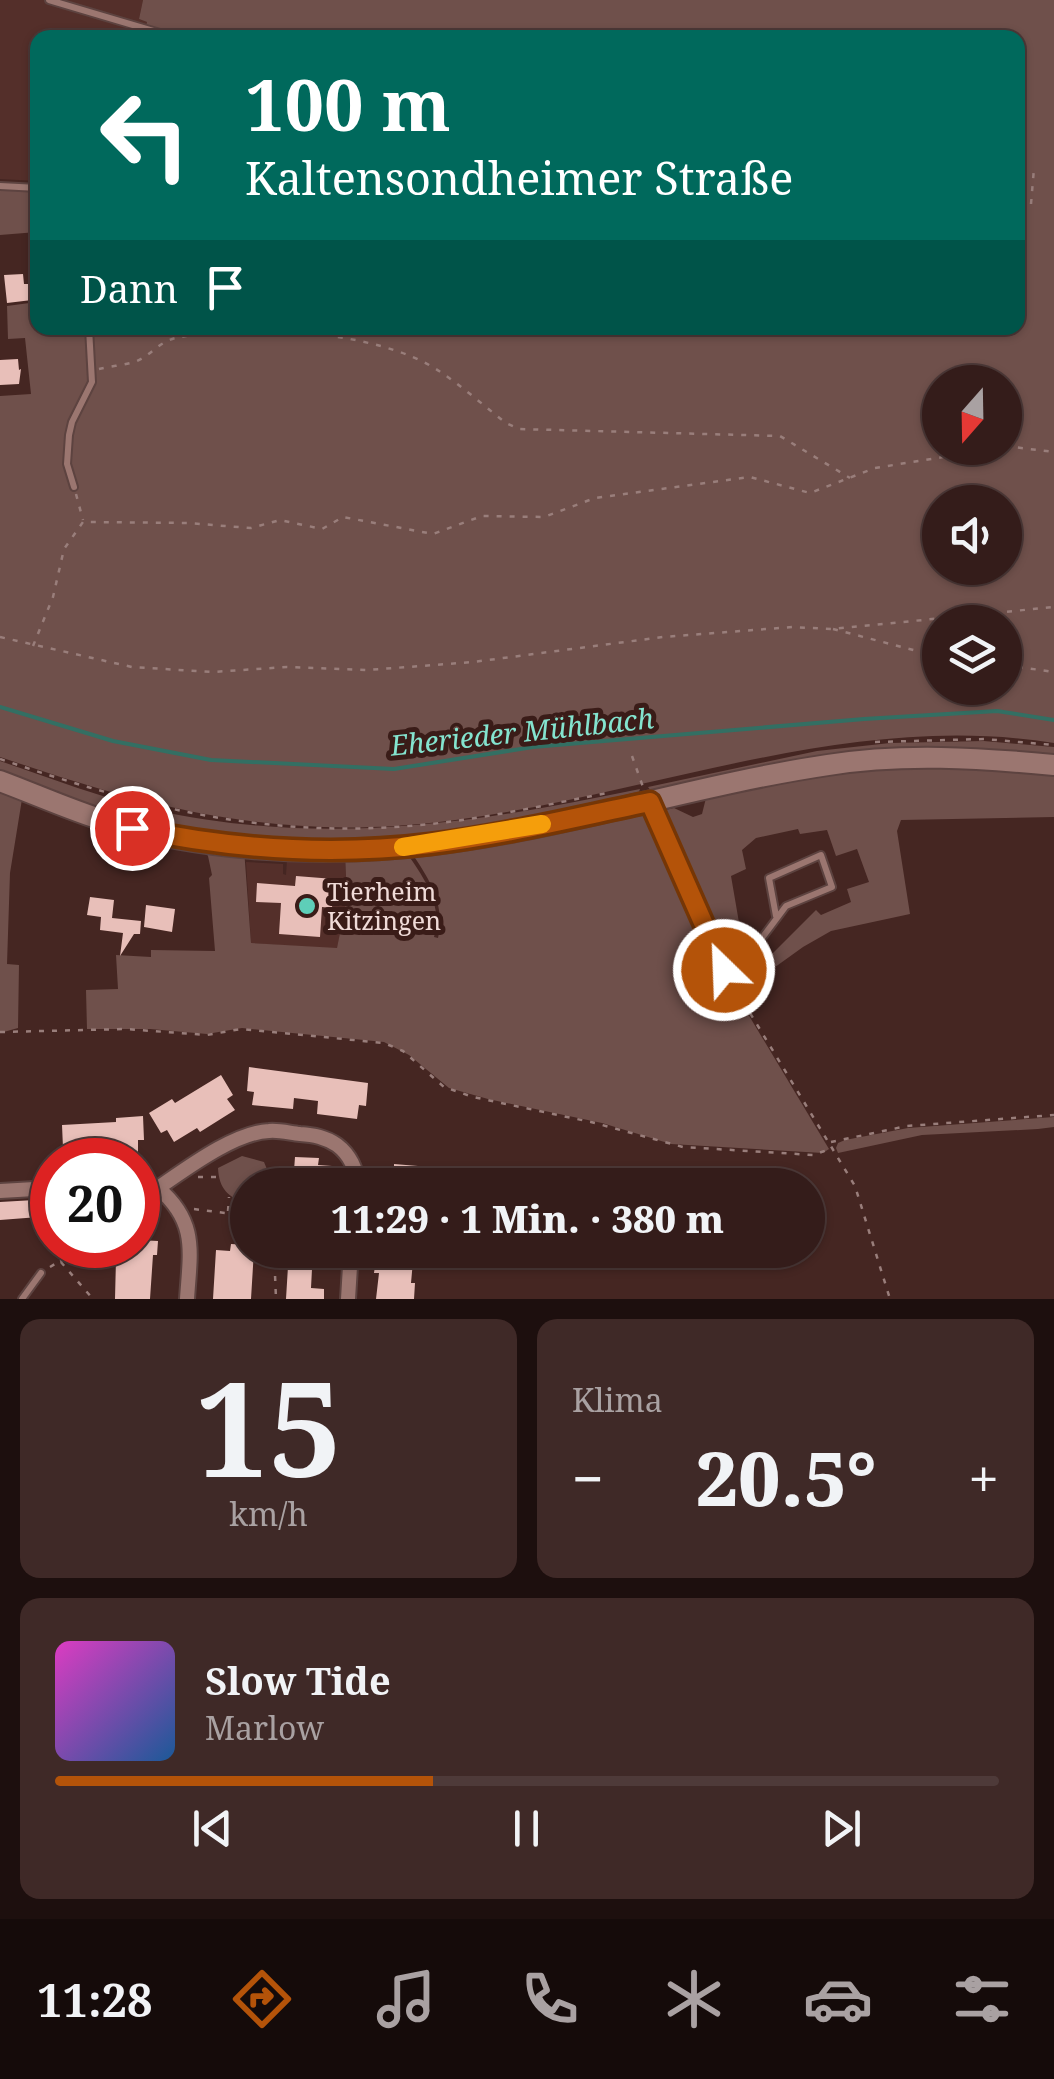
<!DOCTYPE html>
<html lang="de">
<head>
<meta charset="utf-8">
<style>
  :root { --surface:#341c1a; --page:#3f2927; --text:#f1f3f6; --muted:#a9a1a2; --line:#4e3a39; --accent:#b45309 }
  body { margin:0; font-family:"Noto Serif",serif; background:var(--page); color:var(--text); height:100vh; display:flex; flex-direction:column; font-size:38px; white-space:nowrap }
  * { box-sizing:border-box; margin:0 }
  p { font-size:32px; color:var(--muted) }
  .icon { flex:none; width:55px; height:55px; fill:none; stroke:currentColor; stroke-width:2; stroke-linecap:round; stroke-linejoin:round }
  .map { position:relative; height:1299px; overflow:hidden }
  .details { display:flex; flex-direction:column; gap:20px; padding:20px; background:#1d0f0e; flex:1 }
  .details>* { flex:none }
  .guide { position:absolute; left:30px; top:30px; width:995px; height:305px; border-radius:20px; box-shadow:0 2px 8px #0004,0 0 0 2px var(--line); background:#00695c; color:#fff; overflow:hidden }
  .needle { width:65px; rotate:200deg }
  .fabs { position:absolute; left:922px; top:365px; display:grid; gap:20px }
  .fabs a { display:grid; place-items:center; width:100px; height:100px; border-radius:50%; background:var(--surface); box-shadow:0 2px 8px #0004,0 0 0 2px var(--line); font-size:50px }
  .speed { position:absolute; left:30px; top:1138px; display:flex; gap:20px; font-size:50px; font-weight:700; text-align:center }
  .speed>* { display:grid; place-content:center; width:130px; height:130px; border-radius:50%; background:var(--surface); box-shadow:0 2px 8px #0004,0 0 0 2px var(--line); line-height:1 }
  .speed .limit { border:15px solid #d22; background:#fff; color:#111 }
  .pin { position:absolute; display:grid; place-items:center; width:85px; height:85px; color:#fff; margin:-42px; border:5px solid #fff; border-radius:50%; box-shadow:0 2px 10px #0007 }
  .me { position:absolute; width:110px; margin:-55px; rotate:336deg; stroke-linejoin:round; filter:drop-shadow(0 0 8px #0008) }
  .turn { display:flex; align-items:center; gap:35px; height:210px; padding:0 50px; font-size:45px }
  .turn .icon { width:130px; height:130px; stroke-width:2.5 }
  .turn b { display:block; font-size:70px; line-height:85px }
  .then { display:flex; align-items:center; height:95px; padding:0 50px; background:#0003; gap:20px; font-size:38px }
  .big { font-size:75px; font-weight:800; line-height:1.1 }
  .details .tile { flex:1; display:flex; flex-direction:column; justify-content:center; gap:15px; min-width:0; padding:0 35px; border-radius:20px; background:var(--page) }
  .details .dial { align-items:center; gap:0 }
  .dial b { font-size:130px; line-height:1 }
  .song { display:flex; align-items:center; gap:30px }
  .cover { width:120px; height:120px; border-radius:15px; background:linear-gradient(135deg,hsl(310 70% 55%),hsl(210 70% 35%)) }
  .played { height:10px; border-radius:5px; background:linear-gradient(90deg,var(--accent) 40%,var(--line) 40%) }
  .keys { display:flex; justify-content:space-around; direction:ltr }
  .heat { display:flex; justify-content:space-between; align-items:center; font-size:55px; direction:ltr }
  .details .tiles { flex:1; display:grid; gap:20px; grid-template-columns:1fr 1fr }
  .tile:last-child { grid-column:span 2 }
  .trip { position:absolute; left:230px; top:1168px; width:595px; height:100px; border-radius:50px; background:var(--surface); box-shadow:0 2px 8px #0004,0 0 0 2px var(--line); font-weight:800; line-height:100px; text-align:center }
  .tab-bar { display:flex; height:160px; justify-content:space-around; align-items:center; background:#150b0a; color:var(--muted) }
  .tab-bar .icon { width:70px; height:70px }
  .tab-bar .active { color:var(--accent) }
  .tab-bar b { font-size:45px; color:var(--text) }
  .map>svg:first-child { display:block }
  .built { fill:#542f2a }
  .green { fill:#6f504b; fill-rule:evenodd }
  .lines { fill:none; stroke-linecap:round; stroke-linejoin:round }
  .stream { stroke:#336f63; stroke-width:4 }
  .building { fill:#e8bfb9 }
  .service-casing { stroke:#5d4340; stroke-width:10 }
  .minor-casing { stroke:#5d4340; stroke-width:18 }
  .secondary-casing { stroke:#5d4340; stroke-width:24 }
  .path { stroke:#997e7b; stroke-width:2.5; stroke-dasharray:5 8; stroke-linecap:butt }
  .service { stroke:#9b7670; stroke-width:6 }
  .minor { stroke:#9b7670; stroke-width:14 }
  .secondary { stroke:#9b7670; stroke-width:20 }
  .route-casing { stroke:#753606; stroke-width:25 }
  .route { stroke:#b45309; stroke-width:18 }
  .slow { stroke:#f59e0b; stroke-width:18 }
  .poi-dot { fill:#5eceb8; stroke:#3a1c18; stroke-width:4 }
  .labels { text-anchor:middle; stroke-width:10; stroke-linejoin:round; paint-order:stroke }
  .poi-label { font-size:25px; fill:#f0dbd8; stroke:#3a1c18; text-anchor:start }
  .water-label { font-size:28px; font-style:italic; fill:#84e4cf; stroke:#3a1c18 }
</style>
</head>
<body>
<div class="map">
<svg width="1054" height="1299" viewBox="0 0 1054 1299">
  <rect width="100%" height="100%" fill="#452622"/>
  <g class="built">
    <polygon points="0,0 143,0 139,19 147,22 143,37 38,38 37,181 0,179"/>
    <polygon points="345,854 347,898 337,949 251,943 246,862 283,864 283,874 286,875 287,860 339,861"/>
  </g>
  <g class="green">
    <path d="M143,0H1054V743C830,707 615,812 394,826C252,835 132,802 0,757V396L31,394L25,338L8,339L7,306L37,302L38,328H87L91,382L71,420L69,464L73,423L95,377L92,328H1018V38H143L147,22L139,19ZM940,382H1005V448H940ZM940,502H1005V568H940ZM940,622H1005V688H940Z"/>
    <polygon points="0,188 37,189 37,232 0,235"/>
    <polygon points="984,741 1054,747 1054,764 938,757 654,795 648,787 817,751 890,743"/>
    <path d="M0,761C51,778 101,798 154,810C326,847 471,824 640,789L635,802L382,846L181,834L0,778Z"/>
    <polygon points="864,763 1054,768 1054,817 901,820 897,831 910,914 831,931 803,947 739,993 728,972 762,949 771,955 816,910 821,915 851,902 847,889 869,882 857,849 836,856 827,830 800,834 798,829 756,838 742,850 746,869 731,876 742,940 756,936 748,953 725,967 660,819 665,810 674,808 693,817 702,814 706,798"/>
    <polygon points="0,785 23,793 10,873 7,964 19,965 18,1028 0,1033"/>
    <path d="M647,810L736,994L829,1149L823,1153L671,1144L602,1123L488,1099L449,1088L409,1055L384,1042L242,1028L207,1034L150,1029H87L86,990L118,989L116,955L151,957V950L215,951L209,878L212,875L208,856L199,843L244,849L251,943L337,948L347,898L345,854L404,849C422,875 444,904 434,937L438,938C446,903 428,877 409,849Z"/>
    <polygon points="1054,1117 1054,1127 1038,1129 922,1135 838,1153 836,1148 838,1143 845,1140 908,1128"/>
    <path d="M242,1156L264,1162L271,1179L269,1185H248L247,1204C228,1197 219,1189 218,1168Z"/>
  </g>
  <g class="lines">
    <polyline class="stream" points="0,707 113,741 211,760 394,769 533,747 864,719 997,711 1054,720"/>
  </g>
  <g class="building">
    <polygon points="23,274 24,284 30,284 32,300 7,303 4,275"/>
    <polygon points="18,359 19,370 21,369 19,384 0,385 0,360"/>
    <polygon points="296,876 334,879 332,908 322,907 320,937 279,934 281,903 256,902 257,883 295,886"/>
    <polygon points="90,897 114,900 112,918 141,921 140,934 134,934 120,956 123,933 100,930 101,917 87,915"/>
    <polygon points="146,905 175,909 172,932 144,927"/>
    <polygon points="249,1067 368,1083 366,1106 359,1105 357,1119 317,1114 318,1101 294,1098 293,1109 252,1105 254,1092 247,1091"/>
    <polygon points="221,1075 233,1095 227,1099 235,1110 200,1132 197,1128 174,1142 167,1130 161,1133 149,1113 172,1099 175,1103"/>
    <polygon points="143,1116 144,1140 138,1140 138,1154 111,1155 111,1160 70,1160 70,1148 63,1148 62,1125 116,1122 116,1118"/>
    <polygon points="295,1157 319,1158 318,1165 332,1166 331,1185 293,1184"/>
    <polygon points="394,1164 418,1166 416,1185 379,1183 380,1169 394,1171"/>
    <polygon points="52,1199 52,1216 0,1220 0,1202"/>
    <polygon points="138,1240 158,1241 157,1255 153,1255 150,1299 115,1299 116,1259 119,1259 120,1245 138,1245"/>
    <polygon points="231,1244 248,1245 248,1250 254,1250 251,1299 213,1299 216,1250 230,1251"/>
    <polygon points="289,1250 313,1250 313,1255 326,1256 325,1270 312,1269 311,1288 324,1289 324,1299 286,1299"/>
    <polygon points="390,1250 414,1250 411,1283 415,1283 414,1299 376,1299 379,1273 374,1273 376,1259 389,1260"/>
  </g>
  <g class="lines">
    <g class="service-casing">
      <g id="service">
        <polyline points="49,0 160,33"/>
        <polyline points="0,186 38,188"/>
        <polyline points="74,487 67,464 69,435 72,422 92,382 89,328"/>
        <polyline points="650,803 725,970 750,954 786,906 832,887 821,855 769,878 776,916"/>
        <polyline points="22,1299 41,1273"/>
      </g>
    </g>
    <g class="minor-casing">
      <g id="minor">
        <path d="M138,1185L158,1188C198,1222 190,1252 187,1299"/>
        <path d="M158,1188C186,1169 235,1132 269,1131C279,1130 290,1133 300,1134C314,1135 325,1137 337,1145C349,1154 358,1170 356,1185"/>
        <polyline points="0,1191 52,1188"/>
        <polyline points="348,1299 351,1250"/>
      </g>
    </g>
    <g class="secondary-casing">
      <path id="secondary" d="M0,781C35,794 70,810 106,821C200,850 308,856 406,847C549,834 686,786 828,765C903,753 979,758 1054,765"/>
    </g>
    <g class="path">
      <polyline points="1031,204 1034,168"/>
      <path d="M99,369C111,366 126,365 137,361C151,355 160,341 176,338C247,323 378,330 439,371C462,386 484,406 506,423L519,429L780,436L850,478"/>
      <polyline points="1005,446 1054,452"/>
      <polyline points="76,494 83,520"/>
      <polyline points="833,629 940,657"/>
      <polyline points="0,637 132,667 212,672 287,667 368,670 473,662 663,637 792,627 832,629 1054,607"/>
      <polyline points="33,646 53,597 64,549 83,522 187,523 251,528 280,520 322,529 343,517 433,534 482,516 544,517 595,498 750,477 810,493 875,468 999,448"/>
      <polyline points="1005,665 1054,672"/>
      <polyline points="875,742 984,739 1054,745"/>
      <polyline points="632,756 643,787"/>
      <path d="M0,759C133,804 252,836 394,827C467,823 540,806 612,792"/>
      <polyline points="730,980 855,1186 890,1299"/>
      <polyline points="0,1032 125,1029 207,1035 241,1029 384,1043 403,1051 444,1087 473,1097 591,1122 683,1147 813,1155 833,1148"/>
      <polyline points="831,1142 907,1126 1054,1115"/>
      <polyline points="198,1177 219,1177"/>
      <polyline points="194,1209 248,1216"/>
      <polyline points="228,1211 229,1197"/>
      <polyline points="274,1250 276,1299"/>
      <polyline points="60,1261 104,1245"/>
      <polyline points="50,1267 60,1261 93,1299"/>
    </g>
    <use href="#service" class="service"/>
    <use href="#minor" class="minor"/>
    <use href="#secondary" class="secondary"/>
  </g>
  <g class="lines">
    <g class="route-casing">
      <path id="route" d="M132,828C230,849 331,856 430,844C504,835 577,817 650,802L724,970"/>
    </g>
    <use href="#route" class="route"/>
    <polyline class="slow" points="403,847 542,824"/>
  </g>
  <circle class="poi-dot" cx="307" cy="906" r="10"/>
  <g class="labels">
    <g class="poi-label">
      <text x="327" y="901">Tierheim<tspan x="327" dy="29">Kitzingen</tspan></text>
    </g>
    <g class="water-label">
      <text transform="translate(522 732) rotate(-6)" y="10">Eherieder Mühlbach</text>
    </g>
  </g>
</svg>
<div class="fabs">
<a><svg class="needle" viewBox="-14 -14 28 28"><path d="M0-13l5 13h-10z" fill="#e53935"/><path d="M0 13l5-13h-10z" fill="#a9a1a2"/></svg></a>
<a><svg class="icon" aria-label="sound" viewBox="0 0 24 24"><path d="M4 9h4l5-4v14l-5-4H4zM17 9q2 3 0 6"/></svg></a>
<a><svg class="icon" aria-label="layers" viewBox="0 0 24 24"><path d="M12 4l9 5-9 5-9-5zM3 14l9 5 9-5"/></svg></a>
</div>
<div class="speed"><div class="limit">20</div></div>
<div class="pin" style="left:132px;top:828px;background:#d93025"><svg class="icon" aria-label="arrive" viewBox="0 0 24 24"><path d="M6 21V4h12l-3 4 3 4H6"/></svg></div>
<svg class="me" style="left:724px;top:970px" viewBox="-20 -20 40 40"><circle r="17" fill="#b45309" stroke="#fff" stroke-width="3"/><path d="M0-11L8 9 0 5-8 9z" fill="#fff"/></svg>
<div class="trip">11:29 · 1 Min. · 380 m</div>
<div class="guide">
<div class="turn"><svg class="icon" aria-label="left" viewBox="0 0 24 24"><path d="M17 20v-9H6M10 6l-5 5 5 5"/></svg><div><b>100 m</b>Kaltensondheimer Straße</div></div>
<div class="then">Dann<svg class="icon" aria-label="arrive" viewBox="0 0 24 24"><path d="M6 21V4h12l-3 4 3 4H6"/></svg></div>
</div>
</div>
<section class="details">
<div class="tiles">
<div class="tile dial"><b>15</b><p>km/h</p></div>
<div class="tile"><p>Klima</p>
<div class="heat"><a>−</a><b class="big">20.5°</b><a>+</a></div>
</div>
<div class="tile">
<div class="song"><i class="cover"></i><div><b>Slow Tide</b><p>Marlow</p></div></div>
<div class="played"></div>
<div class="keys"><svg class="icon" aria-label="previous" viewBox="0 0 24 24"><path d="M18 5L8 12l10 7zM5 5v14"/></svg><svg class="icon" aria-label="pause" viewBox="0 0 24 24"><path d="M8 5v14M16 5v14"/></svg><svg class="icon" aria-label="next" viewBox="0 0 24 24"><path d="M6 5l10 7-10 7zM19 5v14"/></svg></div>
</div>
</div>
</section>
<nav class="tab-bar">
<b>11:28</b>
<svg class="icon active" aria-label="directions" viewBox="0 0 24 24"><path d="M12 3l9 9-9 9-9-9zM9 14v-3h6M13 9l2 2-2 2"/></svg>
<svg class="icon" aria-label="music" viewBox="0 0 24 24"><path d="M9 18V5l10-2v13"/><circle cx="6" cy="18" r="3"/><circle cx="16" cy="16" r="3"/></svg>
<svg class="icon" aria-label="phone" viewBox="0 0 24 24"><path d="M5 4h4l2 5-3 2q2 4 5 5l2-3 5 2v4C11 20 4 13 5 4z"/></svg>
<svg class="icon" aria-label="climate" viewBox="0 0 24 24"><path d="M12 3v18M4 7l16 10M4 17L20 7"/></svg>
<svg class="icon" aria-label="car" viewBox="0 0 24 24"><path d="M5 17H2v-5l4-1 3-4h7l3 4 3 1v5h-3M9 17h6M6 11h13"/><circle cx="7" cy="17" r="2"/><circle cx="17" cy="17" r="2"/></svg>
<svg class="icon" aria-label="filters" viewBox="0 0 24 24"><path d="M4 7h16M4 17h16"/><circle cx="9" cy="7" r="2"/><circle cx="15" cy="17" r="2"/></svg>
</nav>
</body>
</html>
